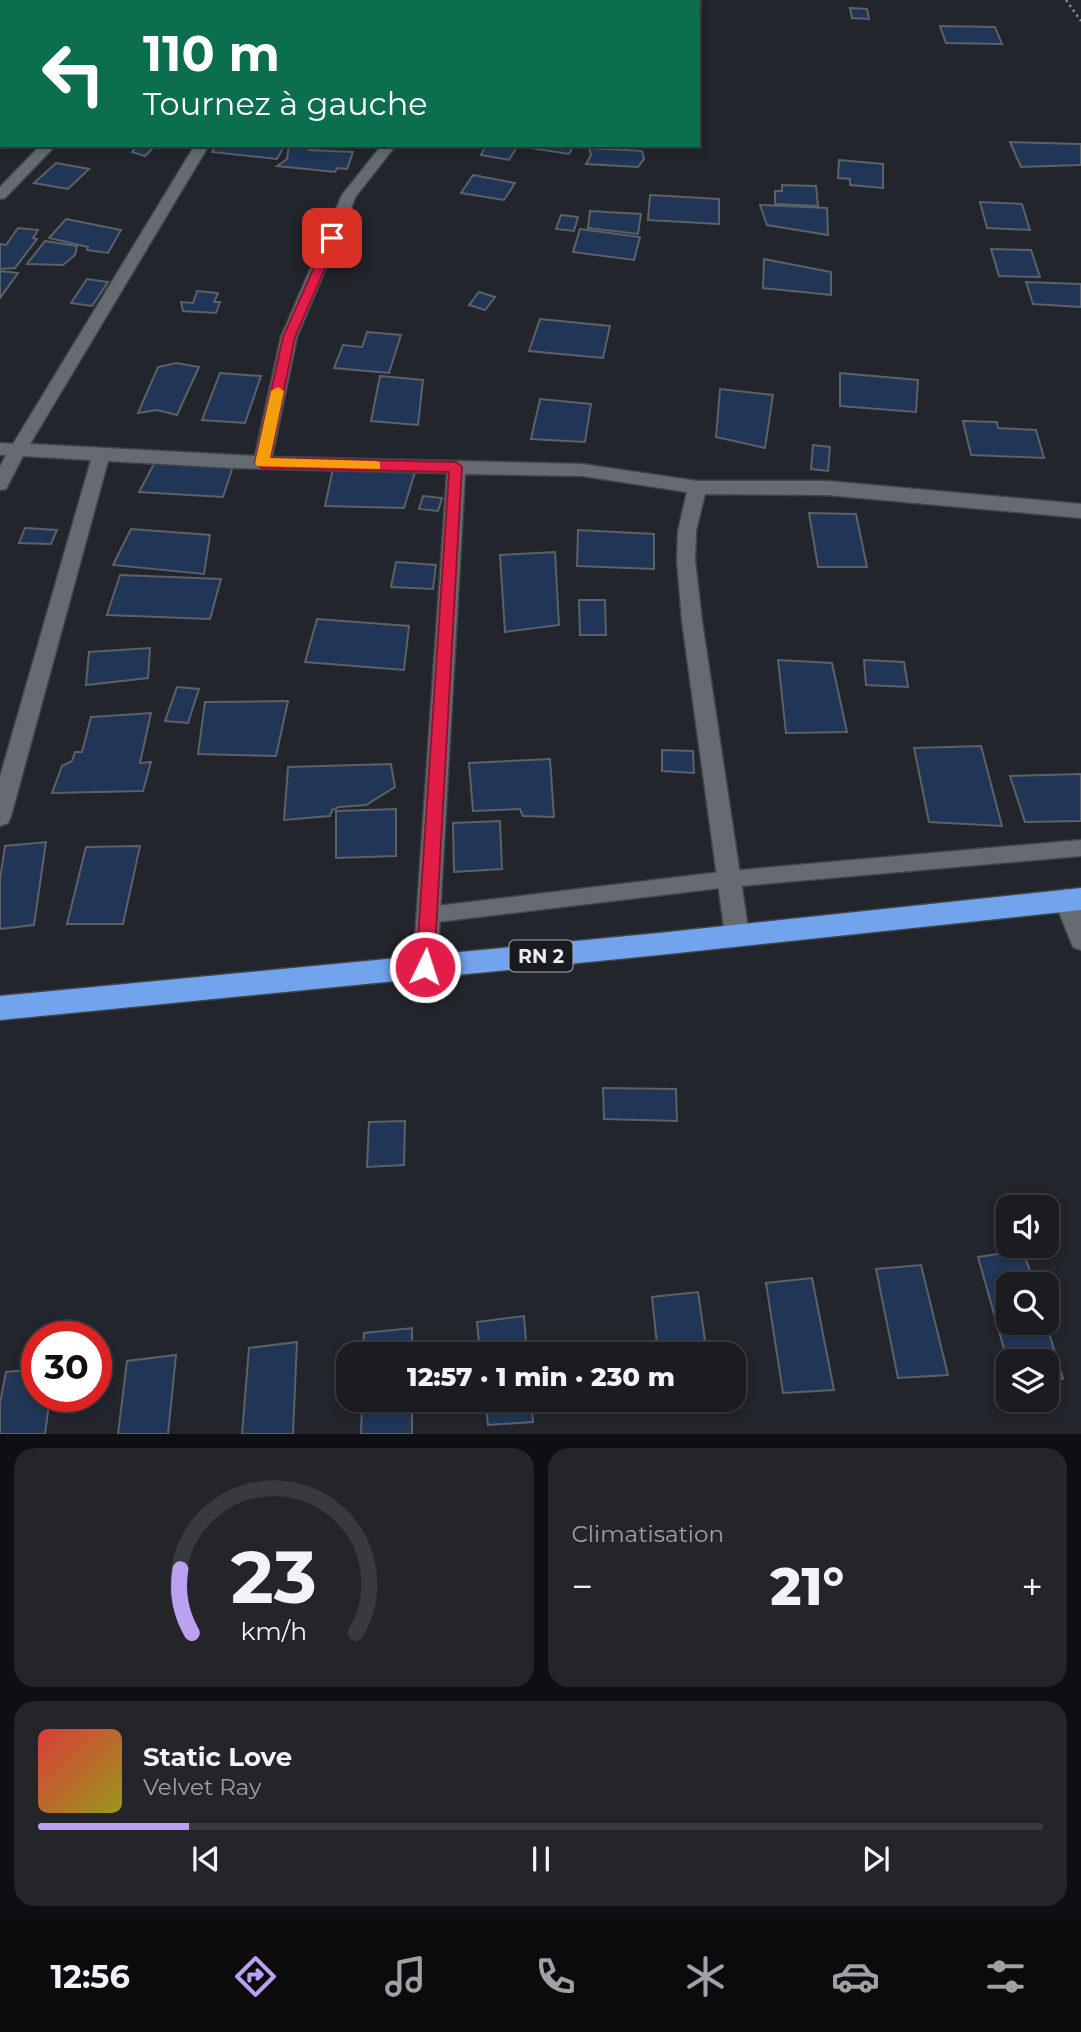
<!DOCTYPE html>
<html lang="fr">
<head>
<meta charset="utf-8">
<style>
  :root { --surface:#1a1c20; --page:#232529; --text:#f1f3f6; --muted:#9fa1a5; --line:#383a3e; --accent:#bca0f2 }
  body { margin:0; font-family:Montserrat,sans-serif; background:var(--page); color:var(--text); height:100vh; display:flex; flex-direction:column; font-size:26px; white-space:nowrap }
  * { box-sizing:border-box; margin:0 }
  p { font-size:23px; color:var(--muted) }
  .icon { flex:none; width:38px; height:38px; fill:none; stroke:currentColor; stroke-width:2; stroke-linecap:round; stroke-linejoin:round }
  .map { position:relative; height:1434px; overflow:hidden }
  .panel { display:flex; flex-direction:column; gap:14px; padding:14px; background:#0e0f12; flex:1 }
  .panel>* { flex:none }
  .hud { position:absolute; left:0px; top:0px; width:700px; height:147px; box-shadow:0 4px 10px #0003,0 0 0 2px var(--line); background:#0b6e4f; color:#fff; overflow:hidden }
  .buttons { position:absolute; left:996px; top:1195px; display:grid; gap:14px }
  .buttons a { display:grid; place-items:center; width:63px; height:63px; border-radius:14px; background:var(--surface); box-shadow:0 4px 10px #0003,0 0 0 2px var(--line); font-size:35px }
  .speed { position:absolute; left:21px; top:1321px; display:flex; gap:14px; font-size:35px; font-weight:700; text-align:center }
  .speed>* { display:grid; place-content:center; width:91px; height:91px; border-radius:50%; background:var(--surface); box-shadow:0 4px 10px #0003,0 0 0 2px var(--line); line-height:1 }
  .speed .limit { border:10px solid #d22; background:#fff; color:#111 }
  .pin { position:absolute; display:grid; place-items:center; width:60px; height:60px; color:#fff; margin:-30px; border-radius:14px; box-shadow:0 4px 10px #0006 }
  .me { position:absolute; width:77px; margin:-38px; rotate:4deg; stroke-linejoin:round; filter:drop-shadow(0 0 5px #0008) }
  .turn { display:flex; align-items:center; gap:24px; height:147px; padding:0 28px; font-size:32px }
  .turn .icon { width:91px; height:91px; stroke-width:2.5 }
  .turn b { display:block; font-size:49px; line-height:60px }
  .big { font-size:52px; font-weight:800; line-height:1.1 }
  .panel .card { flex:1; display:flex; flex-direction:column; justify-content:center; gap:10px; min-width:0; padding:0 24px; border-radius:21px; background:var(--page) }
  .panel .dial { align-items:center; gap:0 }
  .dial svg { height:182px; overflow:visible; fill:none; stroke:var(--line); stroke-width:7; stroke-linecap:round; text-anchor:middle }
  .dial text { fill:var(--text); stroke:none }
  .song { display:flex; align-items:center; gap:21px }
  .cover { width:84px; height:84px; border-radius:10px; background:linear-gradient(135deg,hsl(0 70% 55%),hsl(60 70% 35%)) }
  .played { height:7px; border-radius:4px; background:linear-gradient(90deg,var(--accent) 15%,var(--line) 15%) }
  .keys { display:flex; justify-content:space-around; direction:ltr }
  .heat { display:flex; justify-content:space-between; align-items:center; font-size:38px; direction:ltr }
  .panel .tiles { flex:1; display:grid; gap:14px; grid-template-columns:1fr 1fr }
  .card:last-child { grid-column:span 2 }
  .trip { position:absolute; left:336px; top:1342px; width:410px; height:70px; border-radius:21px; background:var(--surface); box-shadow:0 4px 10px #0003,0 0 0 2px var(--line); font-weight:800; line-height:70px; text-align:center }
  .dock { display:flex; height:112px; justify-content:space-around; align-items:center; background:#0a0b0d; color:var(--muted) }
  .dock .icon { width:49px; height:49px }
  .dock .on { color:var(--accent) }
  .dock b { font-size:32px; color:var(--text) }
  .map>svg:first-child { display:block }
  .building { fill:#213656; stroke:#5c6167; stroke-width:2 }
  .lines { fill:none; stroke-linecap:round; stroke-linejoin:round }
  .lane-casing { stroke:#414449; stroke-width:3 }
  .street-casing { stroke:#414449; stroke-width:3 }
  .highway-casing { stroke:#414449; stroke-width:3 }
  .path { stroke:#87898e; stroke-width:2.5; stroke-dasharray:2.5 3.5; stroke-linecap:butt }
  .lane { fill:#666b72; fill-rule:evenodd }
  .street { fill:#666b72; fill-rule:evenodd }
  .highway { fill:#72a3ed; fill-rule:evenodd }
  .route { fill:#e11d48; stroke:#92132f; stroke-width:2 }
  .slow { fill:#f59e0b }
  .labels { text-anchor:middle; stroke-width:7; stroke-linejoin:round; paint-order:stroke }
  .shield { fill:#181c21; stroke:#acaeb3; stroke-width:2 }
  .shield-label { font-size:19px; font-weight:bold; fill:#ebedf1 }
</style>
</head>
<body>
<div class="map">
<svg width="1081" height="1434" viewBox="0 0 1081 1434">
  <rect width="100%" height="100%" fill="#22252b"/>
  <g class="building">
    <polygon points="850,8 867,9 869,19 852,18"/>
    <polygon points="940,26 995,27 1002,44 946,43"/>
    <polygon points="1010,142 1081,144 1081,165 1021,167"/>
    <polygon points="138,145 147,145 154,147 145,156 132,152"/>
    <polygon points="217,145 285,145 277,159 212,152"/>
    <polygon points="289,145 311,145 309,150 353,152 347,169 337,168 335,172 277,166 287,159"/>
    <polygon points="486,145 518,145 509,160 481,155"/>
    <polygon points="531,145 574,145 569,154 530,148"/>
    <polygon points="589,148 642,151 644,159 638,167 586,164 591,155"/>
    <polygon points="839,160 883,164 883,188 850,185 850,179 838,178"/>
    <polygon points="56,163 89,169 68,189 34,183"/>
    <polygon points="473,175 515,183 504,200 461,193"/>
    <polygon points="782,185 816,186 818,206 775,204 775,191 782,191"/>
    <polygon points="650,195 719,199 719,224 648,220"/>
    <polygon points="980,202 1022,204 1030,230 987,228"/>
    <polygon points="760,205 827,208 828,235 767,225"/>
    <polygon points="590,211 641,214 638,234 588,228"/>
    <polygon points="561,215 578,217 574,231 556,229"/>
    <polygon points="66,219 121,230 108,253 87,250 88,247 49,238"/>
    <polygon points="18,228 38,230 33,238 37,239 15,268 0,269 0,244 6,245"/>
    <polygon points="580,229 640,237 634,260 573,252"/>
    <polygon points="45,241 77,246 75,255 63,265 27,264"/>
    <polygon points="991,249 1031,250 1040,277 999,276"/>
    <polygon points="764,259 831,272 831,295 763,288"/>
    <polygon points="0,271 18,273 0,298"/>
    <polygon points="87,279 108,282 92,306 71,303"/>
    <polygon points="1026,282 1081,284 1081,307 1033,304"/>
    <polygon points="197,291 218,293 214,302 220,302 216,313 183,311 181,302 193,303"/>
    <polygon points="479,292 495,297 485,310 469,305"/>
    <polygon points="540,319 610,326 603,358 529,351"/>
    <polygon points="367,332 401,335 389,373 334,368 343,345 362,347"/>
    <polygon points="176,363 199,367 177,415 157,410 138,413 158,367"/>
    <polygon points="220,373 261,376 245,423 202,420"/>
    <polygon points="840,373 918,380 916,412 840,406"/>
    <polygon points="380,376 423,380 418,425 371,421"/>
    <polygon points="720,389 773,395 765,448 716,437"/>
    <polygon points="540,399 591,404 585,442 531,439"/>
    <polygon points="963,421 997,422 998,428 1036,430 1044,458 971,455"/>
    <polygon points="813,445 830,447 828,471 811,469"/>
    <polygon points="155,462 233,466 223,497 139,492"/>
    <polygon points="333,468 415,472 404,508 325,506"/>
    <polygon points="423,496 442,498 438,511 419,509"/>
    <polygon points="809,513 856,514 867,567 818,567"/>
    <polygon points="25,528 57,530 51,544 19,543"/>
    <polygon points="131,529 210,535 204,574 113,565"/>
    <polygon points="578,530 654,534 654,569 577,566"/>
    <polygon points="555,552 559,625 505,632 500,555"/>
    <polygon points="396,562 436,565 433,589 391,587"/>
    <polygon points="120,575 221,579 210,619 107,615"/>
    <polygon points="579,600 605,600 606,635 580,635"/>
    <polygon points="317,619 409,626 404,670 305,662"/>
    <polygon points="150,648 148,678 86,685 89,652"/>
    <polygon points="778,660 832,663 847,732 786,733"/>
    <polygon points="864,660 904,662 908,687 866,685"/>
    <polygon points="177,687 199,689 188,723 165,721"/>
    <polygon points="288,701 276,756 198,754 205,702"/>
    <polygon points="151,713 140,763 151,762 143,791 52,793 62,766 72,761 75,752 82,752 91,717"/>
    <polygon points="981,746 1002,826 929,822 914,748"/>
    <polygon points="662,750 693,751 694,773 662,771"/>
    <polygon points="550,759 554,817 523,816 520,809 473,811 469,763"/>
    <polygon points="391,764 395,787 366,805 339,807 332,810 330,816 284,820 288,767"/>
    <polygon points="1081,774 1081,821 1025,822 1010,776"/>
    <polygon points="396,809 396,856 336,858 336,811"/>
    <polygon points="500,821 502,869 454,872 453,823"/>
    <polygon points="46,842 34,925 0,929 0,879 5,846"/>
    <polygon points="140,846 123,924 67,924 86,847"/>
    <polygon points="603,1088 676,1089 677,1121 604,1119"/>
    <polygon points="405,1121 404,1165 367,1167 369,1122"/>
    <polygon points="1023,1250 1034,1284 1008,1284 1008,1323 1046,1323 1063,1379 1046,1381 1046,1362 1008,1363 978,1257"/>
    <polygon points="921,1265 948,1375 898,1378 876,1269"/>
    <polygon points="812,1278 834,1390 783,1393 766,1283"/>
    <polygon points="698,1292 707,1354 658,1354 652,1297"/>
    <polygon points="524,1316 527,1354 480,1354 477,1322"/>
    <polygon points="412,1328 412,1354 363,1354 364,1333"/>
    <polygon points="297,1342 293,1434 242,1434 249,1348"/>
    <polygon points="176,1355 168,1434 118,1434 127,1361"/>
    <polygon points="37,1369 37,1396 50,1396 45,1434 0,1434 0,1403 6,1372"/>
    <polygon points="362,1400 412,1400 412,1434 361,1434"/>
    <polygon points="485,1400 531,1400 533,1422 488,1425"/>
    <polygon points="662,1400 714,1400 715,1407 663,1408"/>
  </g>
  <g class="lines">
    <g class="lane-casing">
      <polygon id="lane" points="1081,840 1081,856 729,887 428,923 422,921 419,915 422,909 428,907 729,871"/>
    </g>
    <g class="street-casing">
      <g id="street">
        <polygon points="11,0 24,0 10,2"/>
        <polygon points="166,0 178,0 165,2"/>
        <polygon points="313,0 326,0 312,2"/>
        <polygon points="442,0 454,0 441,2"/>
        <polygon points="2,11 2,20 0,21 0,12"/>
        <polygon points="41,145 56,145 5,198 0,199 0,187"/>
        <polygon points="195,145 209,145 30,444 255,456 281,337 342,195 382,145 396,145 356,196 297,337 272,457 582,464 697,481 827,481 1081,504 1081,518 827,495 705,494 696,531 695,560 702,621 749,935 745,943 737,946 729,943 725,935 682,621 677,560 678,531 687,492 582,476 465,474 437,967 434,975 425,979 416,975 413,967 447,473 233,468 108,461 11,816 8,823 0,826 0,777 91,460 23,456 6,489 0,490 0,467 6,455 0,455 0,443 13,444"/>
        <polygon points="1066,889 1074,892 1081,908 1081,950 1073,947 1054,900 1058,892"/>
      </g>
    </g>
    <g class="highway-casing">
      <polygon id="highway" points="1081,888 1081,910 659,955 0,1020 0,996 659,933"/>
    </g>
    <polyline class="path" points="1066,0 1081,21"/>
    <use href="#lane" class="lane"/>
    <use href="#street" class="street"/>
    <use href="#highway" class="highway"/>
  </g>
  <polygon class="route" points="332,234 338,238 295,337 270,458 456,462 462,467 434,967 431,974 425,976 418,974 416,967 449,472 262,468 255,463 283,337 327,238"/>
  <polygon class="slow" points="278,387 284,391 270,458 375,461 380,462 380,469 257,466 255,463 271,391"/>
  <g class="labels">
    <rect class="shield" x="509.5" y="940.5" width="63" height="31" rx="5"/>
    <g class="shield-label">
      <text x="541" y="963">RN 2</text>
    </g>
  </g>
</svg>
<div class="buttons">
<a><svg class="icon" aria-label="sound" viewBox="0 0 24 24"><path d="M4 9h4l5-4v14l-5-4H4zM17 9q2 3 0 6"/></svg></a>
<a><svg class="icon" aria-label="search" viewBox="0 0 24 24"><circle cx="10" cy="10" r="6"/><path d="M15 15l6 6"/></svg></a>
<a><svg class="icon" aria-label="layers" viewBox="0 0 24 24"><path d="M12 4l9 5-9 5-9-5zM3 14l9 5 9-5"/></svg></a>
</div>
<div class="speed"><div class="limit">30</div></div>
<div class="pin" style="left:332px;top:238px;background:#d93025"><svg class="icon" aria-label="arrive" viewBox="0 0 24 24"><path d="M6 21V4h12l-3 4 3 4H6"/></svg></div>
<svg class="me" style="left:425px;top:967px" viewBox="-20 -20 40 40"><circle r="17" fill="#e11d48" stroke="#fff" stroke-width="3"/><path d="M0-11L8 9 0 5-8 9z" fill="#fff"/></svg>
<div class="trip">12:57 · 1 min · 230 m</div>
<div class="hud">
<div class="turn"><svg class="icon" aria-label="left" viewBox="0 0 24 24"><path d="M17 20v-9H6M10 6l-5 5 5 5"/></svg><div><b>110 m</b>Tournez à gauche</div></div>
</div>
</div>
<section class="panel">
<div class="tiles">
<div class="card dial"><svg viewBox="0 0 100 80">
<path d="M14 69A42 42 0 1 1 86 69"/>
<path d="M14 69A42 42 0 0 1 9 41" stroke="#bca0f2"/>
<text x="50" y="56" font-size="32" font-weight="700">23</text>
<text x="50" y="72" font-size="11">km/h</text>
</svg></div>
<div class="card"><p>Climatisation</p>
<div class="heat"><a>−</a><b class="big">21°</b><a>+</a></div>
</div>
<div class="card">
<div class="song"><i class="cover"></i><div><b>Static Love</b><p>Velvet Ray</p></div></div>
<div class="played"></div>
<div class="keys"><svg class="icon" aria-label="previous" viewBox="0 0 24 24"><path d="M18 5L8 12l10 7zM5 5v14"/></svg><svg class="icon" aria-label="pause" viewBox="0 0 24 24"><path d="M8 5v14M16 5v14"/></svg><svg class="icon" aria-label="next" viewBox="0 0 24 24"><path d="M6 5l10 7-10 7zM19 5v14"/></svg></div>
</div>
</div>
</section>
<nav class="dock">
<b>12:56</b>
<svg class="icon on" aria-label="directions" viewBox="0 0 24 24"><path d="M12 3l9 9-9 9-9-9zM9 14v-3h6M13 9l2 2-2 2"/></svg>
<svg class="icon" aria-label="music" viewBox="0 0 24 24"><path d="M9 18V5l10-2v13"/><circle cx="6" cy="18" r="3"/><circle cx="16" cy="16" r="3"/></svg>
<svg class="icon" aria-label="phone" viewBox="0 0 24 24"><path d="M5 4h4l2 5-3 2q2 4 5 5l2-3 5 2v4C11 20 4 13 5 4z"/></svg>
<svg class="icon" aria-label="climate" viewBox="0 0 24 24"><path d="M12 3v18M4 7l16 10M4 17L20 7"/></svg>
<svg class="icon" aria-label="car" viewBox="0 0 24 24"><path d="M5 17H2v-5l4-1 3-4h7l3 4 3 1v5h-3M9 17h6M6 11h13"/><circle cx="7" cy="17" r="2"/><circle cx="17" cy="17" r="2"/></svg>
<svg class="icon" aria-label="filters" viewBox="0 0 24 24"><path d="M4 7h16M4 17h16"/><circle cx="9" cy="7" r="2"/><circle cx="15" cy="17" r="2"/></svg>
</nav>
</body>
</html>
